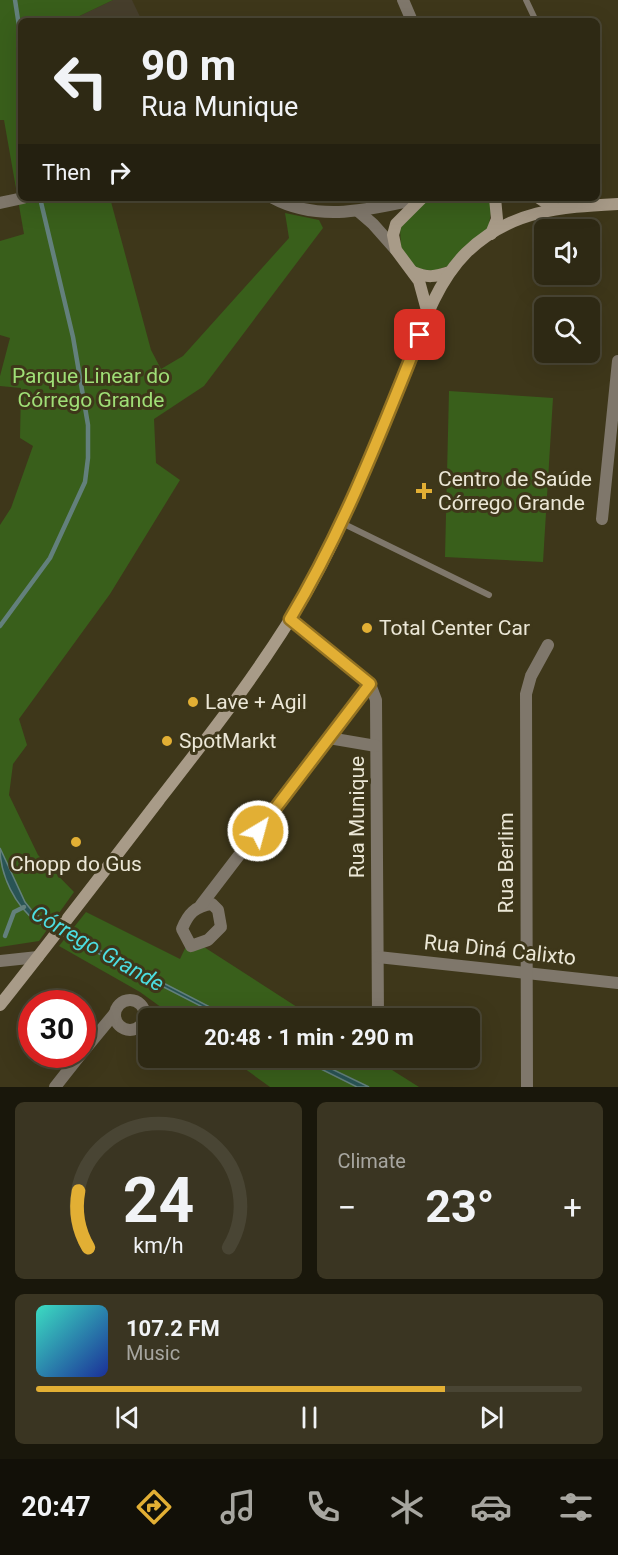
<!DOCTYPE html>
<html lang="en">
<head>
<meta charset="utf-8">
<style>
  :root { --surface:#2e2914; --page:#3a3522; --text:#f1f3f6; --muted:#a7a6a0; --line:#494534; --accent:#e2af34 }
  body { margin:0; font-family:Roboto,sans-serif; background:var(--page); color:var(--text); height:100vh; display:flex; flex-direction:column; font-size:22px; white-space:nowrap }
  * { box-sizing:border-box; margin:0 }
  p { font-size:20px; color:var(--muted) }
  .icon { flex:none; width:33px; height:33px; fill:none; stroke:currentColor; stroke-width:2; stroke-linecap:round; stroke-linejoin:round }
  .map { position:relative; height:1087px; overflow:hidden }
  .details { display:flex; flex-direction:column; gap:15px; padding:15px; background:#19170b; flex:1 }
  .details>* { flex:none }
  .hud { position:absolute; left:18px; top:18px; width:582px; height:183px; border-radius:9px; box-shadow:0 6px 24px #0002,0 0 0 2px var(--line); background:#2e2914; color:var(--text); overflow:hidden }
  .controls { position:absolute; left:534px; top:219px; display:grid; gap:12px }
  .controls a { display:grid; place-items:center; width:66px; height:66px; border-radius:9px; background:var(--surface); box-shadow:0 6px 24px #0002,0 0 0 2px var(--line); font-size:30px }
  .speed { position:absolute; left:18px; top:990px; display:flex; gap:12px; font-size:30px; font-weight:700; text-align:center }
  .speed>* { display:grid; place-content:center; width:78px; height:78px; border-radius:50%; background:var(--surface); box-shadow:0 6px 24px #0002,0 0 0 2px var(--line); line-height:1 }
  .speed .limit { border:9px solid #d22; background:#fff; color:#111 }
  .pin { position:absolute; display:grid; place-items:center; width:51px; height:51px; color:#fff; margin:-26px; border-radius:12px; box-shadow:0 3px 9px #0006 }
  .me { position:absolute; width:66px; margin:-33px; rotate:37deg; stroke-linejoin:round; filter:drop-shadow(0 0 4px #0008) }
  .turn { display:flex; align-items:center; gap:21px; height:126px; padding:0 24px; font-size:27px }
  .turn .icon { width:78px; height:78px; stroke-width:2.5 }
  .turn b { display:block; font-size:42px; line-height:51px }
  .then { display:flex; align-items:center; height:57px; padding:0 24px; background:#0003; gap:12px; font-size:22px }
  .big { font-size:45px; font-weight:700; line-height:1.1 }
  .details .widget { flex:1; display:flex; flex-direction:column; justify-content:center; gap:9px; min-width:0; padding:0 21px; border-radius:9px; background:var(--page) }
  .details .dial { align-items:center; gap:0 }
  .dial svg { height:156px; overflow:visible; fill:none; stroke:var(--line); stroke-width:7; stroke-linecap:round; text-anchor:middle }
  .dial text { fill:var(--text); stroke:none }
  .song { display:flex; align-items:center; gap:18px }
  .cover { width:72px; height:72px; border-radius:9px; background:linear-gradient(135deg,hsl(170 70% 55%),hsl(230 70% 35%)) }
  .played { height:6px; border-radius:3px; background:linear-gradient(90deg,var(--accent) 75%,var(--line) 75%) }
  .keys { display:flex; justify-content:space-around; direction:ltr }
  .heat { display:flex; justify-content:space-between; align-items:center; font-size:33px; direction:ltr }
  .details .tiles { flex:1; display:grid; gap:15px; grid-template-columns:1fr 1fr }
  .widget:last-child { grid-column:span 2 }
  .trip { position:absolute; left:138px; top:1008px; width:342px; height:60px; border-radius:9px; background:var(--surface); box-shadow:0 6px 24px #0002,0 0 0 2px var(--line); font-weight:700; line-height:60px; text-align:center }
  .tabs { display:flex; height:96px; justify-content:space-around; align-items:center; background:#121008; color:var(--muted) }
  .tabs .icon { width:42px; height:42px }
  .tabs .active { color:var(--accent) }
  .tabs b { font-size:27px; color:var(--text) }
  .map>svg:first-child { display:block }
  .education { fill:#463e2c }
  .green { fill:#395f1b }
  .water { fill:#295455; stroke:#63807c; stroke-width:1.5 }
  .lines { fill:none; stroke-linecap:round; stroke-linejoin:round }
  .stream { stroke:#63807c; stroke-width:4.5 }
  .lane { stroke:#7f776b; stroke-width:6 }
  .street { stroke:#7f776b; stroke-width:12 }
  .secondary { stroke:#a89b88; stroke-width:12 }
  .route-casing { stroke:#937222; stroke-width:15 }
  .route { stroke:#e2af34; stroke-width:10 }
  .poi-dot { fill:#e2af34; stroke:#3e371a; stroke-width:2 }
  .labels { text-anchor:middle; stroke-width:6; stroke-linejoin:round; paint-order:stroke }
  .park-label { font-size:21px; fill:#9fde76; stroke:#3e371a }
  .poi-label { font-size:21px; fill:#ebe7d6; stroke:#3e371a; text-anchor:start }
  .street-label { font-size:21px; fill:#ebe7d6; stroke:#3e371a }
  .water-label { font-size:22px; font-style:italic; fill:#4cdce0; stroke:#3e371a }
</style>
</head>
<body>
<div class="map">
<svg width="618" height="1087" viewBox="0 0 618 1087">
  <rect width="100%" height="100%" fill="#3e371a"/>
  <polygon class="education" points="113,0 132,0 142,21 69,21"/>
  <g class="green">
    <polygon points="0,0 113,0 69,21 21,21 21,198 110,198 151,350 161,369 183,356 289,238 285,213 319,220 323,228 204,386 154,419 156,463 180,480 110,594 19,719 27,745 13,764 9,795 38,855 74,892 39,941 0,947 0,525 11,508 33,446 20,438 21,388 0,386 0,376 10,338 0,335 0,241 24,234 4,120 0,120"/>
    <polygon points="443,198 489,198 492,205 488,231 448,266 433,271 414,268 401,248 400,228 424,203"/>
    <polygon points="449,391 553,398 543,562 445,557"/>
    <polygon points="86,912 180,959 190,938 314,1018 176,1018 140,992 59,946"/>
    <polygon points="230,1058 373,1058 419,1087 270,1087"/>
  </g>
  <g class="water">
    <path d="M0,848L25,902L33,912L53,926L231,1018H224L37,922C15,906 0,875 0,848Z"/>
    <polygon points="299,1058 309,1058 369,1087 357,1087"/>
  </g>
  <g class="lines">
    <g class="stream">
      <polyline points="15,0 21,39"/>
      <polyline points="0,626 50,558 85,482 88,458 88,425 73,337 40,198"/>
      <polyline points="5,936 14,912 24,907"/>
    </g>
    <g class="lane">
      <polyline points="526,0 536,21"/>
      <polyline points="559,208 561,198"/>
      <polyline points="342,523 489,595"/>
    </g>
    <g class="street">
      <polyline points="403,0 412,21"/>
      <path d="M273,198C319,223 374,209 422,198"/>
      <polyline points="0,203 23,198"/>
      <polyline points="358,211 373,224 396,250"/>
      <polyline points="602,519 618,361"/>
      <polyline points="290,619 370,684 376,700 378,1018"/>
      <polyline points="329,738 376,746"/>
      <path d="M212,904L218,910L221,927L208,940L191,946L182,929C188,914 195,906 212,904Z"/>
      <polyline points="201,905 370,684"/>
      <polyline points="378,957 618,983"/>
      <polyline points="0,961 38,957"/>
      <circle cx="130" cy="1015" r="15"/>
      <polyline points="82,1053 115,1013"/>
      <polyline points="55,1087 81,1054"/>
      <polyline points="527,1087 526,694 531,676 548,645"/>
    </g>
    <g class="secondary">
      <polyline points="422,198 396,224 393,235 396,250 419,281 428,314"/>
      <polyline points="539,198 554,208"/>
      <polyline points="491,234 497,219 495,198"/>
      <path d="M413,272C427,278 435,277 450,272"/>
      <path d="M0,1005C54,937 106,869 159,800C212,732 266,663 309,588C347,520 374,447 404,375C420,334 434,285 466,253C510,210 560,207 618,204"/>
    </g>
  </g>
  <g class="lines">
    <g class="route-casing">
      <path id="route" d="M258,831L370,684L290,619C344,529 381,432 420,335"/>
    </g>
    <use href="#route" class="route"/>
  </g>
  <g class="poi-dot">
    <path d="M421 482h6v6h6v6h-6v6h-6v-6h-6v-6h6z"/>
    <circle cx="367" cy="628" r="6"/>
    <circle cx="193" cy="702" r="6"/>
    <circle cx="167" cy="741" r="6"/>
    <circle cx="76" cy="842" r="6"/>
  </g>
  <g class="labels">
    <g class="park-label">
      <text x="91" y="383">Parque Linear do<tspan x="91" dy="24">Córrego Grande</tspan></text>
    </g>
    <g class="poi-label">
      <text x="438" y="486">Centro de Saúde<tspan x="438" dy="24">Córrego Grande</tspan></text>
      <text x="379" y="635">Total Center Car</text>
      <text x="205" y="709">Lave + Agil</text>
      <text x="179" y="748">SpotMarkt</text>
      <text x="76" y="871" text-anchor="middle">Chopp do Gus</text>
    </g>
    <g class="street-label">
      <text transform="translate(357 817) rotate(-90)" y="7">Rua Munique</text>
      <text transform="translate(506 863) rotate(-90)" y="7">Rua Berlim</text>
      <text transform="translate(500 950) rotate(6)" y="7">Rua Diná Calixto</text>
    </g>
    <g class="water-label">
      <text transform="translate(98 948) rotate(30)" y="8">Córrego Grande</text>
    </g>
  </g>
</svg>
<div class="controls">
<a><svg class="icon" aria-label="sound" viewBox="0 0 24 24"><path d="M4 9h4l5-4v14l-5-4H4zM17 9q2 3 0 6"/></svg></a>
<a><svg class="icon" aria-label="search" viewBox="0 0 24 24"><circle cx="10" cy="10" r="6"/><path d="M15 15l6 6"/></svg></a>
</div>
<div class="speed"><div class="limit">30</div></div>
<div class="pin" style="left:420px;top:335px;background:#d93025"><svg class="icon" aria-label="arrive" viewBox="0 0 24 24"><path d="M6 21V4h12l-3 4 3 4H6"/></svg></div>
<svg class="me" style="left:258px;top:831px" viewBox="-20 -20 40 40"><circle r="17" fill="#e2af34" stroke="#fff" stroke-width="3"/><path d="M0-11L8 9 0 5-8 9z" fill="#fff"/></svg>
<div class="trip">20:48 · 1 min · 290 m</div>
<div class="hud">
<div class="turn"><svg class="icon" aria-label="left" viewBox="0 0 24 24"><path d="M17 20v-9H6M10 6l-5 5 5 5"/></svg><div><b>90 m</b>Rua Munique</div></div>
<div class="then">Then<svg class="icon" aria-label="right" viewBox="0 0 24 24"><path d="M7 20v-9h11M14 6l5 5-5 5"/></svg></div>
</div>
</div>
<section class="details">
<div class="tiles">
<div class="widget dial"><svg viewBox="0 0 100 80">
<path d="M14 69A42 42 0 1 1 86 69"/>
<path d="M14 69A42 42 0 0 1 9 40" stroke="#e2af34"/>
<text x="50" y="56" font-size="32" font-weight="700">24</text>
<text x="50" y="72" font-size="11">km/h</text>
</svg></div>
<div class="widget"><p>Climate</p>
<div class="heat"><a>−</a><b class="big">23°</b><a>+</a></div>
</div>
<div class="widget">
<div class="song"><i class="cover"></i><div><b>107.2 FM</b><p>Music</p></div></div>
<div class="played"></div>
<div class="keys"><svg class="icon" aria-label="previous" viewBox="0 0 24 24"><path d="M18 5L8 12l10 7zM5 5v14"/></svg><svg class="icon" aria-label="pause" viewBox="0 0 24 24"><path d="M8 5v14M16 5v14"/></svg><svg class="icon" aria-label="next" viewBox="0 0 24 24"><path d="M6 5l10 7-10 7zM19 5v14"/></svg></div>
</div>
</div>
</section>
<nav class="tabs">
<b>20:47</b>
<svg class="icon active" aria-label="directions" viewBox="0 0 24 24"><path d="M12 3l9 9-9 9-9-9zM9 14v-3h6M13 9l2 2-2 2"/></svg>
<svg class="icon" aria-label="music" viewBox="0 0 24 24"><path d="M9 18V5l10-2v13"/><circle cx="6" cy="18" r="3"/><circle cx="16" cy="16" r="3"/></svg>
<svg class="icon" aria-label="phone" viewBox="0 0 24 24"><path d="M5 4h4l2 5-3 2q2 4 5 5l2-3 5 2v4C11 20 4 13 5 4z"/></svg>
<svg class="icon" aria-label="climate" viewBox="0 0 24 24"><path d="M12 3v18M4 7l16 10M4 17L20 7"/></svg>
<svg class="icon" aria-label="car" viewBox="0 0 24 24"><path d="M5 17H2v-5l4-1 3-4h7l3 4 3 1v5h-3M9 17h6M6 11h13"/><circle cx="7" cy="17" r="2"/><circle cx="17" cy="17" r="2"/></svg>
<svg class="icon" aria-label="filters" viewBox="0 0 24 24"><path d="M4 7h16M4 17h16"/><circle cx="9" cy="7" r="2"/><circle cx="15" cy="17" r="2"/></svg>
</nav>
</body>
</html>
